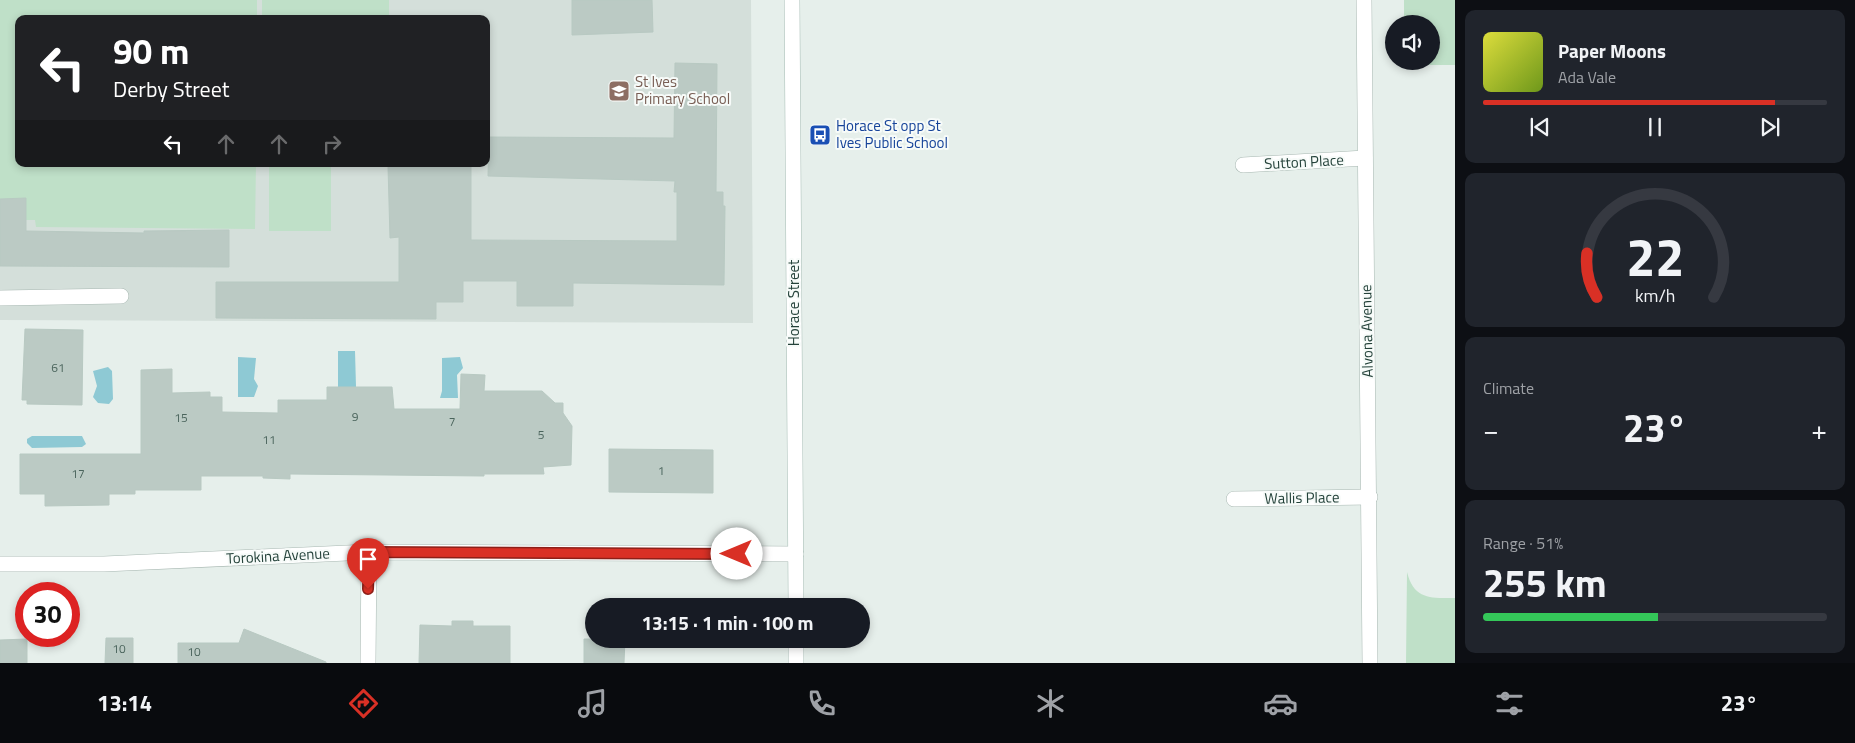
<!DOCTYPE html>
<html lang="en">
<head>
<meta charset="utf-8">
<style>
  :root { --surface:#171b24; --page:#20242c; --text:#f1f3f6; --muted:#9ea1a6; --line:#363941; --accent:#d93025 }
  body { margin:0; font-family:"Titillium Web",sans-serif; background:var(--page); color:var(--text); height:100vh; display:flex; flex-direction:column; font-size:19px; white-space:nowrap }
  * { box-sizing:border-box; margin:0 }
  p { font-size:16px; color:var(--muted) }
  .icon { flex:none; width:28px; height:28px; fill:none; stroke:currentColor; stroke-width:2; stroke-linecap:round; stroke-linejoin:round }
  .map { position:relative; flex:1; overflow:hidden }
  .side { display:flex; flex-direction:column; gap:10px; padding:10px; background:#0d0f14; width:400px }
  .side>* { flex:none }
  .banner { position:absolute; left:15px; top:15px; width:475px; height:152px; border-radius:10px; box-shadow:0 2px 8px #0003; background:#202124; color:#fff; overflow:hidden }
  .controls { position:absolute; left:1385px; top:15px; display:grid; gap:10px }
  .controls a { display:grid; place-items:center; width:55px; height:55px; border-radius:50%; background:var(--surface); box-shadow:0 2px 8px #0003; font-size:25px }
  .speed { position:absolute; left:15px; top:582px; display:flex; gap:10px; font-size:25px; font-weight:700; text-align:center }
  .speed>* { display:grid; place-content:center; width:65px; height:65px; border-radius:50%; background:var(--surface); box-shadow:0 2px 8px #0003; line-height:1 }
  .speed .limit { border:8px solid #d22; background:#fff; color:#111 }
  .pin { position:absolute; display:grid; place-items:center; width:42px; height:42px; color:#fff; margin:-51px -21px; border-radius:50% 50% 50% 0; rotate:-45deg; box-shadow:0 0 5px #0007 }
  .pin .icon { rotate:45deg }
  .me { position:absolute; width:55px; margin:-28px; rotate:270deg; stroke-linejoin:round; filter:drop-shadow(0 0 4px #0008) }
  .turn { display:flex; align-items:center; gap:18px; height:105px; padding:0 15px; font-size:22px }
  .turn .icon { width:65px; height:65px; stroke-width:2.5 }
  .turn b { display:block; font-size:35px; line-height:42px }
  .lanes { display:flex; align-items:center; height:48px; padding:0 15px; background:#0003; justify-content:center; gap:25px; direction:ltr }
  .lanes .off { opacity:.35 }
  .big { font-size:38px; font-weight:700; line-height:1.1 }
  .side .tile { flex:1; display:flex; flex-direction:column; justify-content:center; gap:8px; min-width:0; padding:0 18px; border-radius:10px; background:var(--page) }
  .side .dial { align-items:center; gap:0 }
  .dial svg { height:130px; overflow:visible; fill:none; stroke:var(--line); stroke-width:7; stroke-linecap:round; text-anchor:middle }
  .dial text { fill:var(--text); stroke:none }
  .song { display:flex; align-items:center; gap:15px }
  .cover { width:60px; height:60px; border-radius:8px; background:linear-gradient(135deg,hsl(60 70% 55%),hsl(80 70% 35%)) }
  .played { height:5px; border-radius:2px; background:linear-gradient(90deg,var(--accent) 85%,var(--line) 85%) }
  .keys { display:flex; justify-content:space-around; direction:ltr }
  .heat { display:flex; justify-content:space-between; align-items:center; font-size:28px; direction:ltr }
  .charge { height:8px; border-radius:4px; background:linear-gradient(90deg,#34c759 51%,var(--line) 0) }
  .trip { position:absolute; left:585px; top:598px; width:285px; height:50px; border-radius:25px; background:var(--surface); box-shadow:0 2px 8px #0003; font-weight:700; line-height:50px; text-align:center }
  .menu { display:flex; height:80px; justify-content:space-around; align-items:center; background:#090b0e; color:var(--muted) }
  .menu .icon { width:35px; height:35px }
  .menu .active { color:var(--accent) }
  .menu b { font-size:22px; color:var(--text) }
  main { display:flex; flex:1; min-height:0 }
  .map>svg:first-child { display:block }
  .built { fill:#d4dfda; fill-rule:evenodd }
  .green { fill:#bfe0c8 }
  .water { fill:#8ec9d4 }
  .building { fill:#bbcac4; stroke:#b8c9c2 }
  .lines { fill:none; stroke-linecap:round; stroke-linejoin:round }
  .service-casing { stroke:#a8b8b2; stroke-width:16 }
  .minor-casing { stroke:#a8b8b2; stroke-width:16 }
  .secondary-casing { stroke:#a4bbb3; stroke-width:16 }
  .service { stroke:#fff; stroke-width:15 }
  .minor { stroke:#fff; stroke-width:15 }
  .secondary { stroke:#fff; stroke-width:15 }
  .route-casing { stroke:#8d1f18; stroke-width:12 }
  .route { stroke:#d93025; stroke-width:9 }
  .labels { text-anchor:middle; stroke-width:4; stroke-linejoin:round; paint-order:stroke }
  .number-label { font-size:12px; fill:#4a645c }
  .education-label { font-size:15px; fill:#785e54; stroke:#f7fbf9; text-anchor:start }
  .transit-label { font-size:15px; fill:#164399; stroke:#f7fbf9; text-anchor:start }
  .street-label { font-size:15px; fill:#24423a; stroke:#f7fbf9 }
</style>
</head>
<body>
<main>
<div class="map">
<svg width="1455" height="663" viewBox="0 0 1455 663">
  <rect width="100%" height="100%" fill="#e6efeb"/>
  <path class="built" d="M0,0H751L753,323L0,320ZM19,19H486V164H19Z"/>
  <g class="green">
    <polygon points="0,0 257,0 257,19 19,19 19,164 256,164 255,229 36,227 35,220 0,220"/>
    <rect x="262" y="0" width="127" height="19"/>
    <polygon points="1404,0 1455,0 1455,65 1404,65 1404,61 1431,61 1431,24 1404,24"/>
    <rect x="269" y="164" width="62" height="67"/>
    <path d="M1407,572C1414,600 1431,598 1455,598V663H1406Z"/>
  </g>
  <g class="water">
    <polygon points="338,351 355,351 356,387 338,387"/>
    <polygon points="238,357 256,358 254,379 258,386 254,397 238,397"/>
    <polygon points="460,357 463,368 457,375 458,398 440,398 442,391 442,358"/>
    <polygon points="108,367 112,371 113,399 109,404 98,403 93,397 97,386 93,371"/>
    <polygon points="32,436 82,436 86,444 82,447 32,448 27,443 27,439"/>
  </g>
  <g class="building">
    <polygon points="572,0 652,0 653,32 572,35"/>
    <polygon points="675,63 717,64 716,192 723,192 723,206 725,206 724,285 573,283 573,306 517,306 517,281 463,281 463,302 436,302 436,319 216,318 216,282 399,282 399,237 390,238 388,166 471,164 471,240 677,241 677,192 674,192 675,181 488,176 489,137 674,138"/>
    <polygon points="26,198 26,231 144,233 144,231 229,230 229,267 0,266 0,199"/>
    <polygon points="25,329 83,330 82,405 27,404 27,400 22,400"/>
    <polygon points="172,369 172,393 210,392 210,397 222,397 222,412 278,413 278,400 327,400 327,387 392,387 394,409 460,409 461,374 485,375 484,391 542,391 555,403 563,403 563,413 572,426 571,465 543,467 544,474 484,474 484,476 290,474 290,479 263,478 263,476 201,476 201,490 135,490 135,494 109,494 109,505 45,506 45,494 20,494 20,454 141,454 141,370"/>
    <polygon points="609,449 713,450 713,493 609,492"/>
    <polygon points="452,621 473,621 473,626 510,626 510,663 419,663 420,625 452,626"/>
    <polygon points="244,629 326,662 326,663 178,663 178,643 239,643"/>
    <polygon points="106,638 133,638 133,663 105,663"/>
    <polygon points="27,639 27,663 0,663 0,640"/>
    <polygon points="584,639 625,639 624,663 584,663"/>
  </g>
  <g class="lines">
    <g class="service-casing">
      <polyline id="service" points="0,298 121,296"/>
    </g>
    <g class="minor-casing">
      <g id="minor">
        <polyline points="1364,0 1370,663"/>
        <polyline points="1243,165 1365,158"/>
        <polyline points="1234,499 1370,497"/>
        <polyline points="0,564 104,564 369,552 796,554"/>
        <polyline points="368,663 369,552"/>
      </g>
    </g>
    <g class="secondary-casing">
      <g id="secondary">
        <polyline points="792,0 796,606"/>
        <polyline points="796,663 796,639"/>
      </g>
    </g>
    <use href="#service" class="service"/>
    <use href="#minor" class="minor"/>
    <use href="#secondary" class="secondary"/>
  </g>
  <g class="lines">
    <g class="route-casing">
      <polyline id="route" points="368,589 369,552 737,554"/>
    </g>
    <use href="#route" class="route"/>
  </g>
  <defs>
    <g id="school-square" transform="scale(1.125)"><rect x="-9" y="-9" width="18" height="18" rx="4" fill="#8d6e63" stroke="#f7fbf9"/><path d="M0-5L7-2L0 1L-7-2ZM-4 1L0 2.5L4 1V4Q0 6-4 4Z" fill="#fff"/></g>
    <g id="bus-square" transform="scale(1.125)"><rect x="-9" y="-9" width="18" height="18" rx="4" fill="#1a4fb4" stroke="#f7fbf9"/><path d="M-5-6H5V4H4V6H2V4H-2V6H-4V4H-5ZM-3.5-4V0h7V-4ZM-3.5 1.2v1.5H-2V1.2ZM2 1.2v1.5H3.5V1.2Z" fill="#fff"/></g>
  </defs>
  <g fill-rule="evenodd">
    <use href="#school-square" x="619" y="91"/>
    <use href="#bus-square" x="820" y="135"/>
  </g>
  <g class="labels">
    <g class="number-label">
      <text x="58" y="372">61</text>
      <text x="355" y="421">9</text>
      <text x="181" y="422">15</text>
      <text x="452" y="426">7</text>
      <text x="541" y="439">5</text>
      <text x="269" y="444">11</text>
      <text x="661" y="475">1</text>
      <text x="78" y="478">17</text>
      <text x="119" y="653">10</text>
      <text x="194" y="656">10</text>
    </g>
    <g class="education-label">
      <text x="635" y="87">St Ives<tspan x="635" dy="17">Primary School</tspan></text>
    </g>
    <g class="transit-label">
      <text x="836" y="131">Horace St opp St<tspan x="836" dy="17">Ives Public School</tspan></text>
    </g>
    <g class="street-label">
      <text transform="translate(1304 162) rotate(-3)" y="5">Sutton Place</text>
      <text transform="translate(794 303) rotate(-90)" y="5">Horace Street</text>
      <text transform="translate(1367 331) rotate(-91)" y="5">Alvona Avenue</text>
      <text transform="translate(1302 498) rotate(-1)" y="5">Wallis Place</text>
      <text transform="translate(278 556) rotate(-3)" y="5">Torokina Avenue</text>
    </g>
  </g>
</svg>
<div class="controls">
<a><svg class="icon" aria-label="sound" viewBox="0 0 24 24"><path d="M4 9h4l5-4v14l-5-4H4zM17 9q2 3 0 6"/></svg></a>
</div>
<div class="speed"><div class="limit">30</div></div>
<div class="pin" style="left:368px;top:589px;background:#d93025"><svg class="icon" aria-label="arrive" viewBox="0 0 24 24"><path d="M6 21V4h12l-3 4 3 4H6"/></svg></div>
<svg class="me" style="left:737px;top:554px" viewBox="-20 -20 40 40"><circle r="19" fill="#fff"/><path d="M0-13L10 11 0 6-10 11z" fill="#d93025"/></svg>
<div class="trip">13:15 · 1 min · 100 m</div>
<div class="banner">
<div class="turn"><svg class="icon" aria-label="left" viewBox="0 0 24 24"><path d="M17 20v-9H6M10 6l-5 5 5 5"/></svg><div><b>90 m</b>Derby Street</div></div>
<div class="lanes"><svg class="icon" aria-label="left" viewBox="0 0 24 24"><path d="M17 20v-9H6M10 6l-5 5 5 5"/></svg><svg class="icon off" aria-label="ahead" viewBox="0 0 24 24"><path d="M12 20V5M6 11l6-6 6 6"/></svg><svg class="icon off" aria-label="ahead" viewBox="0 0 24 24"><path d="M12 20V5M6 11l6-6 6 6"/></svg><svg class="icon off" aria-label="right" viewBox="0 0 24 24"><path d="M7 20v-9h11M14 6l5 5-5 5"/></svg></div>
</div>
</div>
<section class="side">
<div class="tile">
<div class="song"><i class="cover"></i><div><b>Paper Moons</b><p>Ada Vale</p></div></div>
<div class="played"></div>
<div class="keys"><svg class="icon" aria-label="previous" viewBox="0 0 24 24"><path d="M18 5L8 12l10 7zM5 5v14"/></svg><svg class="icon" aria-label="pause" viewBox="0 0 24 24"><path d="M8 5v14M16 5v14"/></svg><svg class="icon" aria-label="next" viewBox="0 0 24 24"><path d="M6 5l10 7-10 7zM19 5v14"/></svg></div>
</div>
<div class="tile dial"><svg viewBox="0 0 100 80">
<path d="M14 69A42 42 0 1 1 86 69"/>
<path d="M14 69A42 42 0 0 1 8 42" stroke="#d93025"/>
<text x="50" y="56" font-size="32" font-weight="700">22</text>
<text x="50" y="72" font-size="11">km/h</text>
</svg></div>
<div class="tile"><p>Climate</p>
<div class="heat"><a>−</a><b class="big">23°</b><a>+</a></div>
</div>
<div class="tile"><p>Range · 51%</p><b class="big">255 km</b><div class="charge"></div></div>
</section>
</main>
<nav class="menu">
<b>13:14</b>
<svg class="icon active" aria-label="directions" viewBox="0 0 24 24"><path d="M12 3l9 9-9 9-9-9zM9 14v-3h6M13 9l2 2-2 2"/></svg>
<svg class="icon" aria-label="music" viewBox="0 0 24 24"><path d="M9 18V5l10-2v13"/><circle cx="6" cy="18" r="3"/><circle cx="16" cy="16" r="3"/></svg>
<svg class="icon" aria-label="phone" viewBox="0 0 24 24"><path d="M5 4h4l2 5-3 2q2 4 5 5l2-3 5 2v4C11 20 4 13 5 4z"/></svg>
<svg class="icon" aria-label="climate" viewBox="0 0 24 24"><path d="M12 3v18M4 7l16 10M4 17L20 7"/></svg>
<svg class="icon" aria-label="car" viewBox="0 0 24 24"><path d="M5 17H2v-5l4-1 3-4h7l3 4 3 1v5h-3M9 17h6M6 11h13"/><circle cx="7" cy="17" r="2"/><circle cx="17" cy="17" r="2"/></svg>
<svg class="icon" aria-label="filters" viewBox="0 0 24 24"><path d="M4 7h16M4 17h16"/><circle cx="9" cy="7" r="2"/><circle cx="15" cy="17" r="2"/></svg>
<b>23°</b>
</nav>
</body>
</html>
